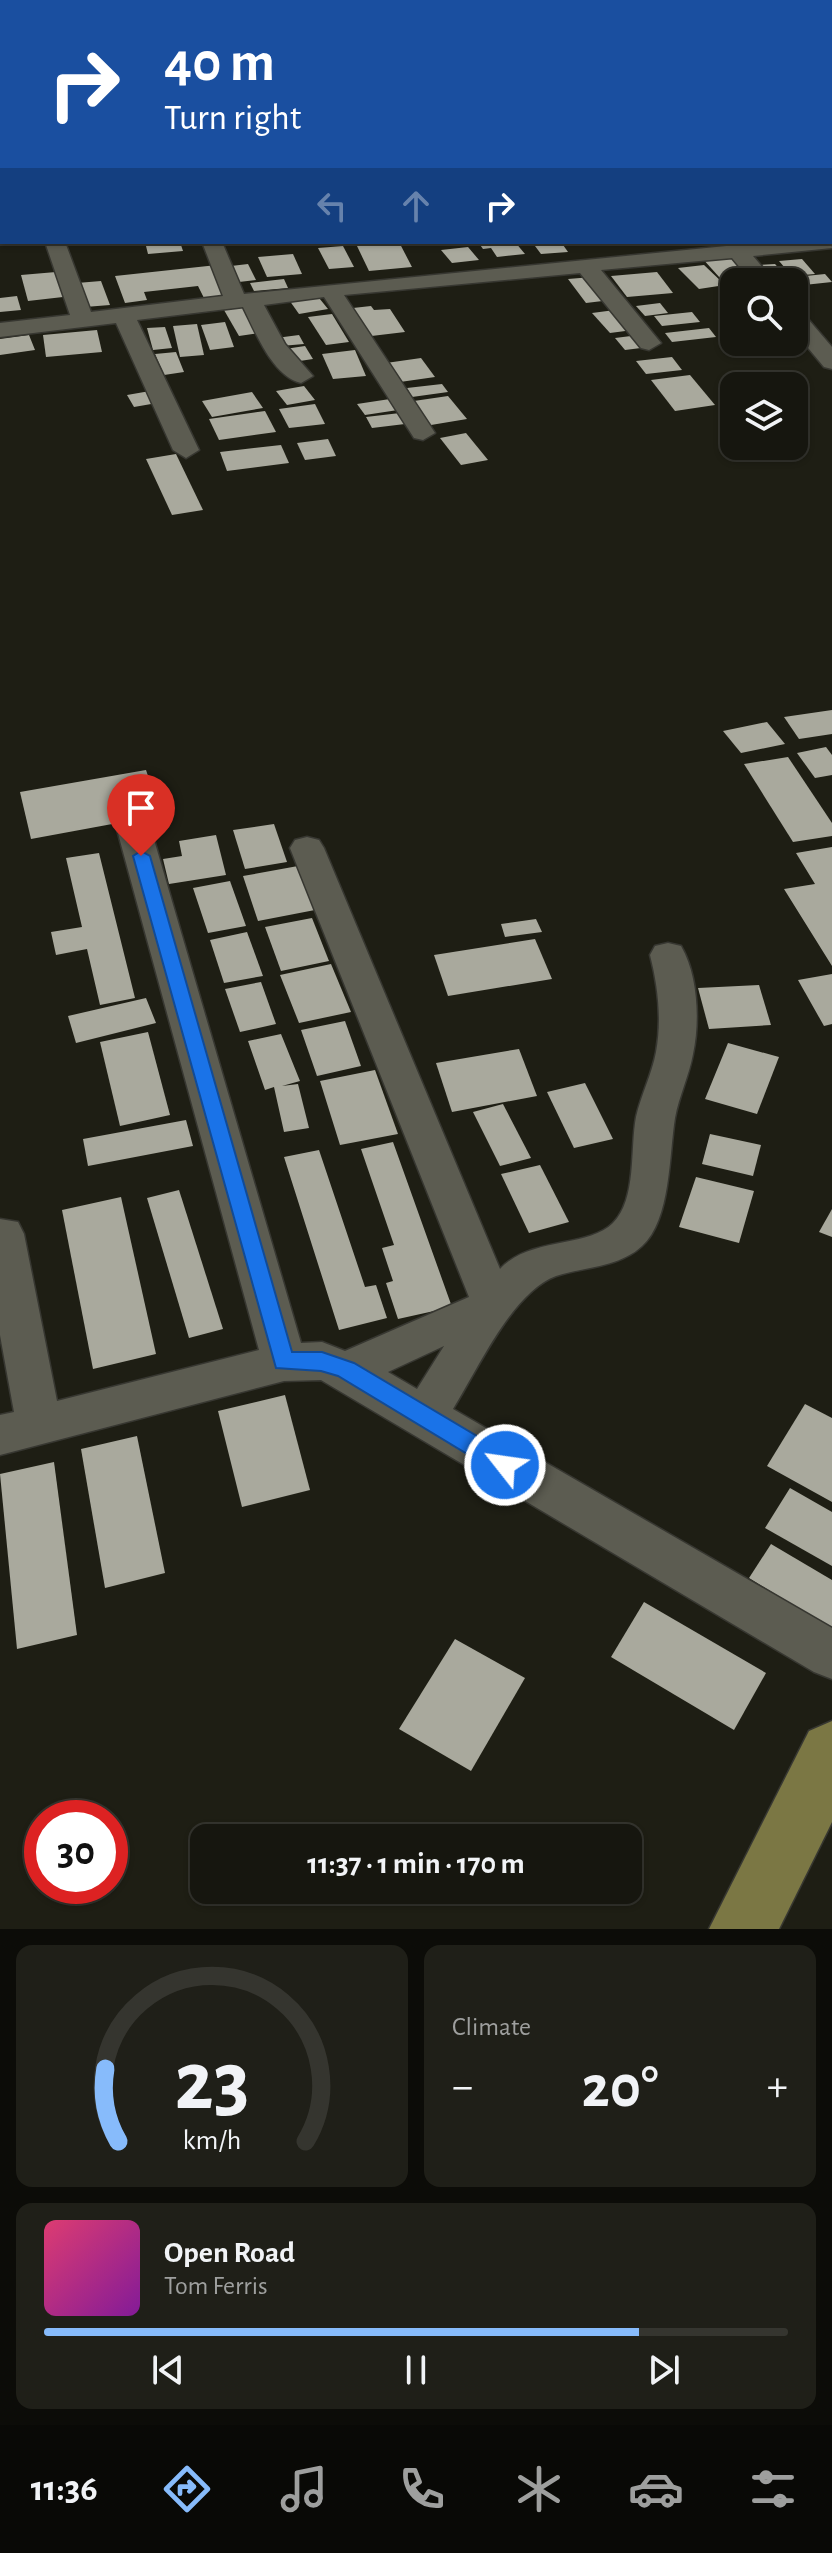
<!DOCTYPE html>
<html lang="en">
<head>
<meta charset="utf-8">
<style>
  :root { --surface:#16160f; --page:#1f1f18; --text:#f1f3f6; --muted:#9e9f9e; --line:#35352f; --accent:#87bbfb }
  body { margin:0; font-family:"Alegreya Sans",sans-serif; background:var(--page); color:var(--text); height:100vh; display:flex; flex-direction:column; font-size:30px; white-space:nowrap }
  * { box-sizing:border-box; margin:0 }
  p { font-size:26px; color:var(--muted) }
  .icon { flex:none; width:44px; height:44px; fill:none; stroke:currentColor; stroke-width:2; stroke-linecap:round; stroke-linejoin:round }
  .map { position:relative; height:1929px; overflow:hidden }
  .details { display:flex; flex-direction:column; gap:16px; padding:16px; background:#0c0c08; flex:1 }
  .details>* { flex:none }
  .banner { position:absolute; left:0px; top:0px; width:832px; height:244px; box-shadow:0 2px 6px #0004,0 0 0 2px var(--line); background:#1a4fa0; color:#fff; overflow:hidden }
  .controls { position:absolute; left:720px; top:268px; display:grid; gap:16px }
  .controls a { display:grid; place-items:center; width:88px; height:88px; border-radius:16px; background:var(--surface); box-shadow:0 2px 6px #0004,0 0 0 2px var(--line); font-size:40px }
  .speed { position:absolute; left:24px; top:1800px; display:flex; gap:16px; font-size:40px; font-weight:700; text-align:center }
  .speed>* { display:grid; place-content:center; width:104px; height:104px; border-radius:50%; background:var(--surface); box-shadow:0 2px 6px #0004,0 0 0 2px var(--line); line-height:1 }
  .speed .limit { border:12px solid #d22; background:#fff; color:#111 }
  .pin { position:absolute; display:grid; place-items:center; width:68px; height:68px; color:#fff; margin:-82px -34px; border-radius:50% 50% 50% 0; rotate:-45deg; box-shadow:0 0 8px #0007 }
  .pin .icon { rotate:45deg }
  .me { position:absolute; width:88px; margin:-44px; rotate:300deg; stroke-linejoin:round; filter:drop-shadow(0 0 6px #0008) }
  .turn { display:flex; align-items:center; gap:28px; height:168px; padding:0 32px; font-size:36px }
  .turn .icon { width:104px; height:104px; stroke-width:2.5 }
  .turn b { display:block; font-size:56px; line-height:68px }
  .lanes { display:flex; align-items:center; height:76px; padding:0 32px; background:#0003; justify-content:center; gap:40px; direction:ltr }
  .lanes .off { opacity:.35 }
  .big { font-size:60px; font-weight:600; line-height:1.1 }
  .details .tile { flex:1; display:flex; flex-direction:column; justify-content:center; gap:12px; min-width:0; padding:0 28px; border-radius:16px; background:var(--page) }
  .details .dial { align-items:center; gap:0 }
  .dial svg { height:208px; overflow:visible; fill:none; stroke:var(--line); stroke-width:7; stroke-linecap:round; text-anchor:middle }
  .dial text { fill:var(--text); stroke:none }
  .song { display:flex; align-items:center; gap:24px }
  .cover { width:96px; height:96px; border-radius:12px; background:linear-gradient(135deg,hsl(340 70% 55%),hsl(290 70% 35%)) }
  .played { height:8px; border-radius:4px; background:linear-gradient(90deg,var(--accent) 80%,var(--line) 80%) }
  .keys { display:flex; justify-content:space-around; direction:ltr }
  .heat { display:flex; justify-content:space-between; align-items:center; font-size:44px; direction:ltr }
  .details .tiles { flex:1; display:grid; gap:16px; grid-template-columns:1fr 1fr }
  .tile:last-child { grid-column:span 2 }
  .trip { position:absolute; left:190px; top:1824px; width:452px; height:80px; border-radius:16px; background:var(--surface); box-shadow:0 2px 6px #0004,0 0 0 2px var(--line); font-weight:600; line-height:80px; text-align:center }
  .dock { display:flex; height:128px; justify-content:space-around; align-items:center; background:#090906; color:var(--muted) }
  .dock .icon { width:56px; height:56px }
  .dock .current { color:var(--accent) }
  .dock b { font-size:36px; color:var(--text) }
  .map>svg:first-child { display:block }
  .building { fill:#a9a99d }
  .lines { fill:none; stroke-linecap:round; stroke-linejoin:round }
  .minor-casing { stroke:#373731; stroke-width:3 }
  .major-casing { stroke:#373731; stroke-width:3 }
  .minor { fill:#5c5c51; fill-rule:evenodd }
  .major { fill:#7b7744; fill-rule:evenodd }
  .route { fill:#1a73e8; stroke:#114b97; stroke-width:2 }
</style>
</head>
<body>
<div class="map">
<svg width="832" height="1929" viewBox="0 0 832 1929">
  <rect width="100%" height="100%" fill="#1e1e14"/>
  <g class="building">
    <polygon points="145,242 180,242 183,251 148,254"/>
    <polygon points="399,242 412,267 369,271 357,246"/>
    <polygon points="478,242 515,242 525,254 497,257 491,248 483,249"/>
    <polygon points="532,242 561,242 568,252 541,254"/>
    <polygon points="343,246 354,267 329,269 318,248"/>
    <polygon points="468,247 479,260 452,263 441,250"/>
    <polygon points="293,254 302,274 267,277 258,257"/>
    <polygon points="730,255 749,275 720,278 702,258"/>
    <polygon points="802,259 815,274 792,276 779,261"/>
    <polygon points="248,264 256,280 239,282 231,266"/>
    <polygon points="775,264 789,280 772,281 758,265"/>
    <polygon points="217,265 231,295 204,298 198,286 144,292 147,300 125,303 115,276"/>
    <polygon points="704,265 725,285 699,289 678,268"/>
    <polygon points="56,272 63,297 28,301 21,275"/>
    <polygon points="657,272 673,293 627,297 611,276"/>
    <polygon points="825,274 832,282 804,285 796,277"/>
    <polygon points="592,277 611,300 586,303 568,279"/>
    <polygon points="284,279 288,288 254,291 250,283"/>
    <polygon points="101,281 110,305 85,307 77,283"/>
    <polygon points="315,293 328,309 299,314 287,297"/>
    <polygon points="17,296 21,310 0,312 0,298"/>
    <polygon points="660,303 668,313 645,316 636,306"/>
    <polygon points="371,306 374,310 390,309 405,332 363,337 349,313 356,313 353,308"/>
    <polygon points="249,307 265,332 239,336 224,310"/>
    <polygon points="615,310 633,330 610,333 592,313"/>
    <polygon points="692,312 700,322 662,326 654,316"/>
    <polygon points="332,314 349,342 326,345 308,317"/>
    <polygon points="225,322 234,347 210,350 201,325"/>
    <polygon points="197,324 204,355 180,357 173,326"/>
    <polygon points="165,327 172,348 153,350 147,328"/>
    <polygon points="709,328 716,337 672,342 665,333"/>
    <polygon points="97,330 102,352 46,357 43,335"/>
    <polygon points="29,335 35,350 0,355 0,339"/>
    <polygon points="299,335 304,344 281,346 276,338"/>
    <polygon points="639,335 649,347 625,350 615,338"/>
    <polygon points="739,342 784,342 784,344 745,349"/>
    <polygon points="305,346 313,359 293,362 285,349"/>
    <polygon points="355,350 366,376 333,379 322,354"/>
    <polygon points="176,352 184,372 164,375 155,354"/>
    <polygon points="672,357 682,370 646,374 636,361"/>
    <polygon points="421,358 435,377 400,382 386,363"/>
    <polygon points="690,375 715,405 675,411 651,380"/>
    <polygon points="442,384 448,392 412,397 407,388"/>
    <polygon points="304,386 315,400 287,405 276,391"/>
    <polygon points="150,391 157,403 134,407 127,395"/>
    <polygon points="252,392 263,408 212,417 202,401"/>
    <polygon points="448,396 467,419 425,426 407,402"/>
    <polygon points="390,399 398,410 365,415 357,404"/>
    <polygon points="315,404 325,424 289,428 279,409"/>
    <polygon points="265,411 276,432 219,440 209,419"/>
    <polygon points="400,413 405,424 372,428 366,417"/>
    <polygon points="466,433 488,460 461,465 440,438"/>
    <polygon points="328,439 336,456 305,460 297,443"/>
    <polygon points="281,445 289,463 227,471 220,452"/>
    <polygon points="176,454 203,510 172,515 146,459"/>
    <polygon points="832,710 832,734 799,739 784,717"/>
    <polygon points="767,722 785,744 741,753 723,731"/>
    <polygon points="826,747 832,755 832,775 815,778 797,753"/>
    <polygon points="788,757 832,823 832,836 793,842 744,764"/>
    <polygon points="146,770 161,815 31,839 20,792"/>
    <polygon points="274,824 287,862 245,869 233,830"/>
    <polygon points="216,835 226,875 169,884 163,859 182,856 179,841"/>
    <polygon points="832,847 832,966 784,889 815,884 796,853"/>
    <polygon points="99,853 135,998 100,1005 87,949 56,955 51,932 82,927 66,858"/>
    <polygon points="298,866 315,910 258,921 243,876"/>
    <polygon points="230,881 246,926 208,933 193,888"/>
    <polygon points="312,918 329,961 281,971 265,927"/>
    <polygon points="536,919 542,932 505,937 501,924"/>
    <polygon points="247,932 263,976 224,983 210,940"/>
    <polygon points="535,939 552,979 448,996 434,955"/>
    <polygon points="331,964 351,1012 299,1023 280,975"/>
    <polygon points="832,974 832,1024 824,1026 798,980"/>
    <polygon points="261,982 276,1024 240,1032 225,989"/>
    <polygon points="759,985 771,1025 709,1029 698,988"/>
    <polygon points="146,998 156,1023 76,1043 68,1016"/>
    <polygon points="345,1021 361,1066 317,1076 301,1030"/>
    <polygon points="148,1032 170,1115 120,1126 100,1042"/>
    <polygon points="281,1034 300,1081 282,1086 298,1084 309,1128 284,1132 274,1087 265,1090 248,1041"/>
    <polygon points="728,1043 779,1057 757,1114 705,1099"/>
    <polygon points="519,1049 537,1096 452,1112 436,1063"/>
    <polygon points="375,1070 398,1134 340,1145 320,1081"/>
    <polygon points="585,1083 613,1139 574,1148 547,1092"/>
    <polygon points="503,1104 531,1158 500,1166 473,1112"/>
    <polygon points="186,1120 193,1146 88,1166 83,1139"/>
    <polygon points="710,1134 761,1145 753,1176 702,1164"/>
    <polygon points="393,1142 452,1307 398,1319 386,1283 393,1281 382,1248 394,1245 361,1149"/>
    <polygon points="319,1150 365,1287 376,1285 387,1318 339,1330 284,1157"/>
    <polygon points="540,1165 569,1222 529,1233 501,1174"/>
    <polygon points="696,1177 754,1191 739,1243 679,1227"/>
    <polygon points="179,1190 223,1329 189,1338 147,1198"/>
    <polygon points="121,1197 156,1354 93,1369 62,1210"/>
    <polygon points="832,1209 832,1237 819,1232"/>
    <polygon points="285,1395 310,1490 242,1507 218,1411"/>
    <polygon points="805,1404 832,1418 832,1502 767,1466"/>
    <polygon points="137,1436 165,1573 105,1588 81,1449"/>
    <polygon points="54,1462 77,1635 17,1649 0,1474"/>
    <polygon points="790,1488 832,1512 832,1566 765,1528"/>
    <polygon points="771,1544 832,1580 832,1629 749,1578"/>
    <polygon points="644,1602 766,1673 734,1730 611,1657"/>
    <polygon points="455,1639 525,1678 471,1771 399,1729"/>
  </g>
  <g class="lines">
    <g class="minor-casing">
      <g id="minor">
        <polygon points="143,0 159,0 160,2 144,2"/>
        <polygon points="452,0 469,0 470,2 453,2"/>
        <polygon points="546,0 563,0 564,2 547,2"/>
        <polygon points="589,0 606,0 607,2 590,2"/>
        <polygon points="697,0 714,0 715,2 698,2"/>
        <rect x="830" y="5" width="2" height="10"/>
        <rect x="0" y="43" width="2" height="16"/>
        <polygon points="830,129 832,130 832,143 830,142"/>
        <path d="M830,236L832,248L753,256L775,282H752L732,258L601,270L661,343L649,350L641,348L580,273L344,295L435,433L423,440L414,438L324,297L264,305L285,344L313,376L301,383C272,376 255,331 243,307L137,320L199,450L186,458L173,450L116,323L0,337V323L70,315L45,242H65L91,312L223,296L202,242H222L244,294L766,242H830Z"/>
        <polygon points="794,310 802,312 832,347 832,369 824,367 794,331"/>
        <path d="M133,816L145,819L150,826L301,1343L322,1342L345,1351L469,1297L290,848L295,840L307,837L319,840L324,848L500,1269C529,1237 588,1248 613,1223C637,1199 630,1148 636,1117C641,1095 652,1074 656,1052C662,1020 658,986 650,955L655,946L668,943L681,946C698,975 700,1021 693,1054C689,1076 679,1096 675,1118C669,1154 671,1220 642,1246C620,1267 584,1267 556,1276C512,1292 477,1371 453,1409L832,1628V1679L814,1672L321,1380L284,1381L0,1455V1415L14,1412L0,1335V1219L18,1222L24,1234L57,1401L259,1350L116,826L121,819ZM444,1346L417,1389L388,1372Z"/>
      </g>
    </g>
    <g class="major-casing">
      <polygon id="major" points="832,1721 832,1822 779,1929 709,1929 809,1731"/>
    </g>
    <use href="#minor" class="minor"/>
    <use href="#major" class="major"/>
  </g>
  <polygon class="route" points="141,851 150,856 292,1352 322,1352 354,1363 514,1458 517,1465 514,1472 505,1475 497,1472 338,1376 321,1371 276,1368 133,856"/>
</svg>
<div class="controls">
<a><svg class="icon" aria-label="search" viewBox="0 0 24 24"><circle cx="10" cy="10" r="6"/><path d="M15 15l6 6"/></svg></a>
<a><svg class="icon" aria-label="layers" viewBox="0 0 24 24"><path d="M12 4l9 5-9 5-9-5zM3 14l9 5 9-5"/></svg></a>
</div>
<div class="speed"><div class="limit">30</div></div>
<div class="pin" style="left:141px;top:856px;background:#d93025"><svg class="icon" aria-label="arrive" viewBox="0 0 24 24"><path d="M6 21V4h12l-3 4 3 4H6"/></svg></div>
<svg class="me" style="left:505px;top:1465px" viewBox="-20 -20 40 40"><circle r="17" fill="#1a73e8" stroke="#fff" stroke-width="3"/><path d="M0-11L8 9 0 5-8 9z" fill="#fff"/></svg>
<div class="trip">11:37 · 1 min · 170 m</div>
<div class="banner">
<div class="turn"><svg class="icon" aria-label="right" viewBox="0 0 24 24"><path d="M7 20v-9h11M14 6l5 5-5 5"/></svg><div><b>40 m</b>Turn right</div></div>
<div class="lanes"><svg class="icon off" aria-label="left" viewBox="0 0 24 24"><path d="M17 20v-9H6M10 6l-5 5 5 5"/></svg><svg class="icon off" aria-label="ahead" viewBox="0 0 24 24"><path d="M12 20V5M6 11l6-6 6 6"/></svg><svg class="icon" aria-label="right" viewBox="0 0 24 24"><path d="M7 20v-9h11M14 6l5 5-5 5"/></svg></div>
</div>
</div>
<section class="details">
<div class="tiles">
<div class="tile dial"><svg viewBox="0 0 100 80">
<path d="M14 69A42 42 0 1 1 86 69"/>
<path d="M14 69A42 42 0 0 1 9 41" stroke="#87bbfb"/>
<text x="50" y="56" font-size="32" font-weight="700">23</text>
<text x="50" y="72" font-size="11">km/h</text>
</svg></div>
<div class="tile"><p>Climate</p>
<div class="heat"><a>−</a><b class="big">20°</b><a>+</a></div>
</div>
<div class="tile">
<div class="song"><i class="cover"></i><div><b>Open Road</b><p>Tom Ferris</p></div></div>
<div class="played"></div>
<div class="keys"><svg class="icon" aria-label="previous" viewBox="0 0 24 24"><path d="M18 5L8 12l10 7zM5 5v14"/></svg><svg class="icon" aria-label="pause" viewBox="0 0 24 24"><path d="M8 5v14M16 5v14"/></svg><svg class="icon" aria-label="next" viewBox="0 0 24 24"><path d="M6 5l10 7-10 7zM19 5v14"/></svg></div>
</div>
</div>
</section>
<nav class="dock">
<b>11:36</b>
<svg class="icon current" aria-label="directions" viewBox="0 0 24 24"><path d="M12 3l9 9-9 9-9-9zM9 14v-3h6M13 9l2 2-2 2"/></svg>
<svg class="icon" aria-label="music" viewBox="0 0 24 24"><path d="M9 18V5l10-2v13"/><circle cx="6" cy="18" r="3"/><circle cx="16" cy="16" r="3"/></svg>
<svg class="icon" aria-label="phone" viewBox="0 0 24 24"><path d="M5 4h4l2 5-3 2q2 4 5 5l2-3 5 2v4C11 20 4 13 5 4z"/></svg>
<svg class="icon" aria-label="climate" viewBox="0 0 24 24"><path d="M12 3v18M4 7l16 10M4 17L20 7"/></svg>
<svg class="icon" aria-label="car" viewBox="0 0 24 24"><path d="M5 17H2v-5l4-1 3-4h7l3 4 3 1v5h-3M9 17h6M6 11h13"/><circle cx="7" cy="17" r="2"/><circle cx="17" cy="17" r="2"/></svg>
<svg class="icon" aria-label="filters" viewBox="0 0 24 24"><path d="M4 7h16M4 17h16"/><circle cx="9" cy="7" r="2"/><circle cx="15" cy="17" r="2"/></svg>
</nav>
</body>
</html>
